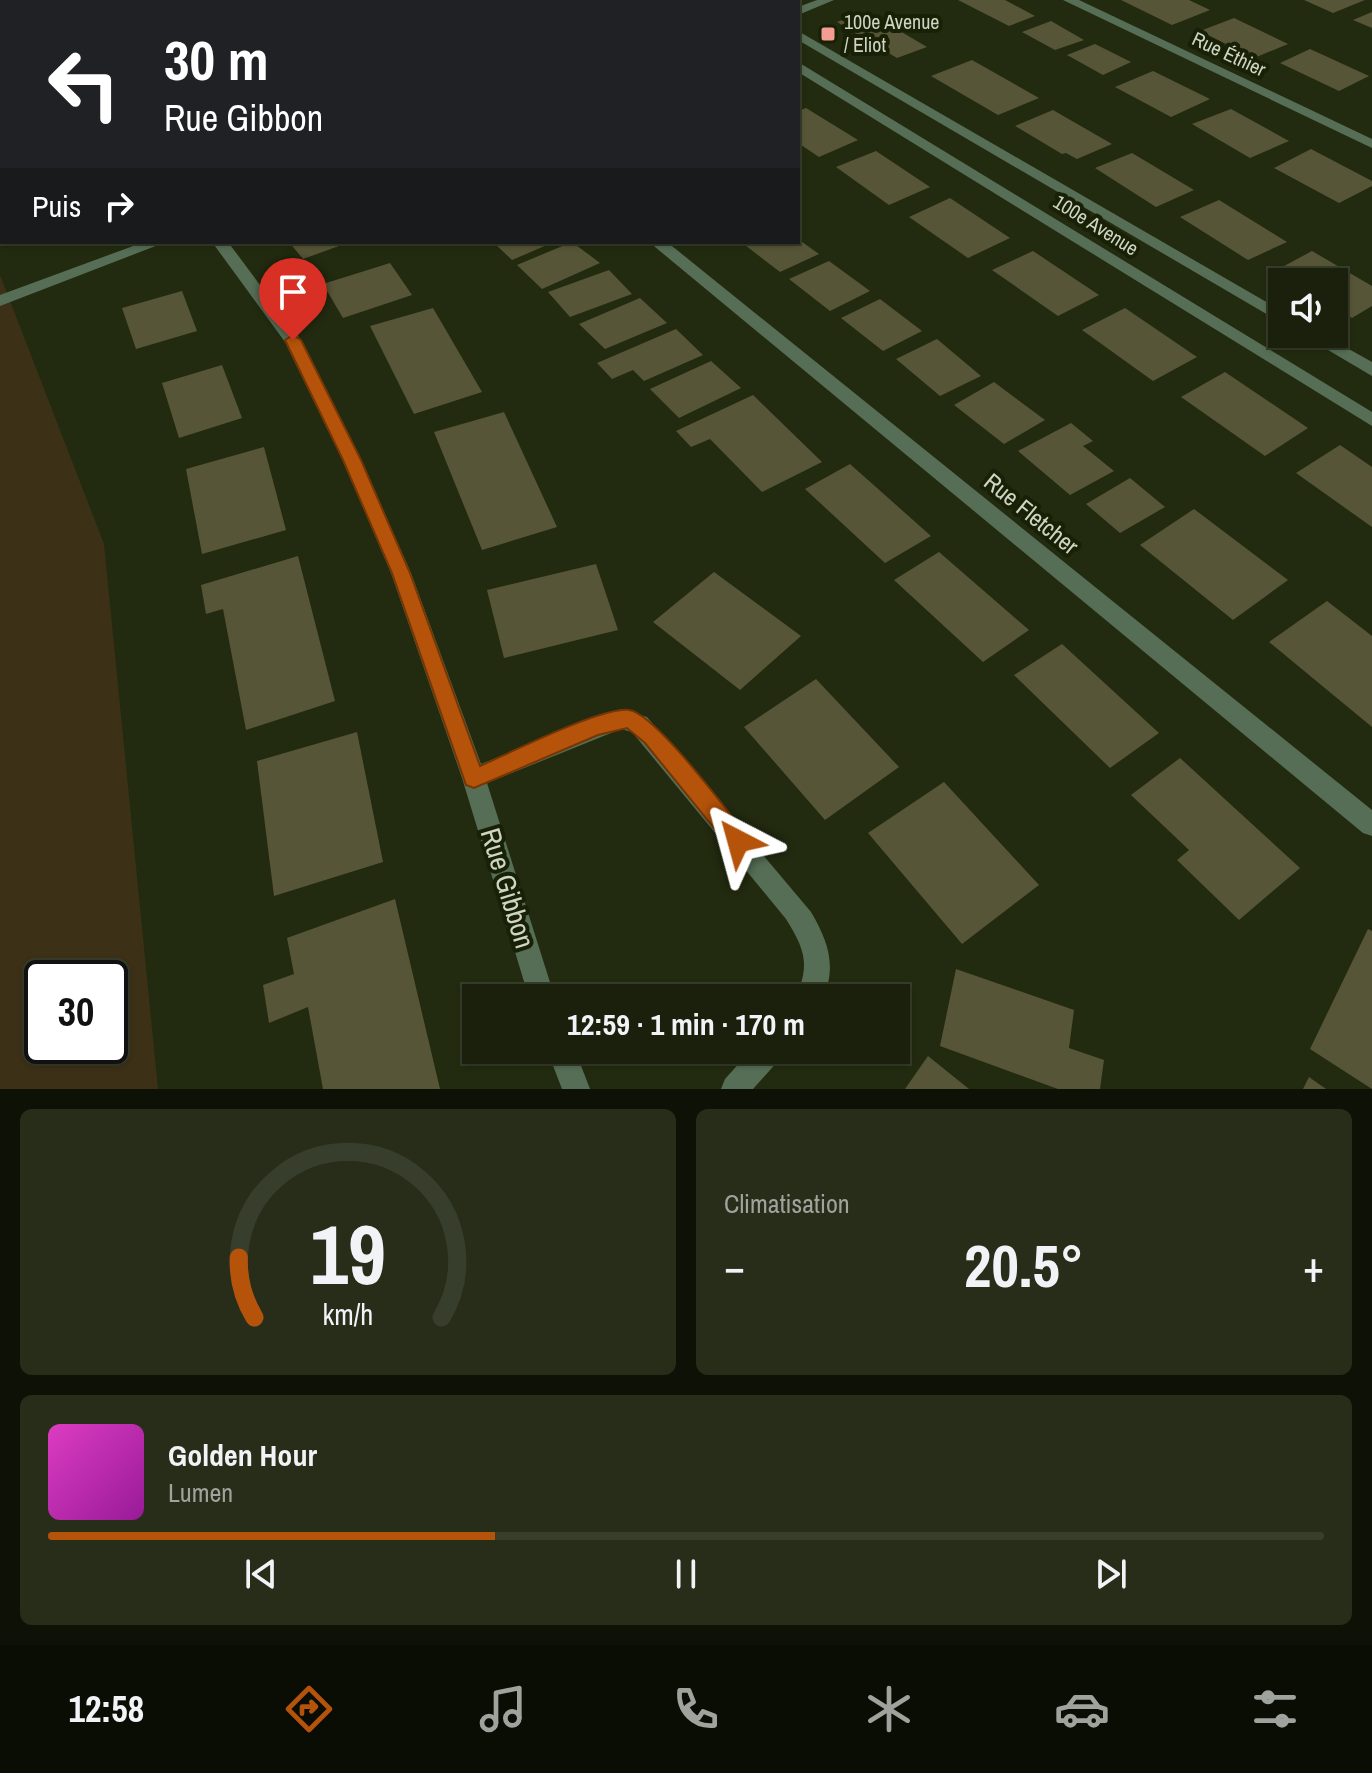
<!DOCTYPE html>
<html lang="fr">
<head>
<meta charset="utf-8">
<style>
  :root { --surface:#1a200b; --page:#272d19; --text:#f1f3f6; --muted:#9fa39d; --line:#383e2c; --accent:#b45309 }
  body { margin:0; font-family:"Archivo Narrow",sans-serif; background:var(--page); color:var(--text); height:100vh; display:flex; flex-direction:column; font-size:30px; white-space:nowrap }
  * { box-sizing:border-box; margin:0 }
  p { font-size:26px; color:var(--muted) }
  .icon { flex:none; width:44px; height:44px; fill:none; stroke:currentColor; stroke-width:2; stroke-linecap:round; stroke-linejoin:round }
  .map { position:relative; height:1089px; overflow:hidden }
  .drawer { display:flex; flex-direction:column; gap:20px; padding:20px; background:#0e1206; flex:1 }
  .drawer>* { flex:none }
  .guide { position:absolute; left:0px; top:0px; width:800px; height:244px; box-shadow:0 2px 6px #0004,0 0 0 2px var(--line); background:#202124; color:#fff; overflow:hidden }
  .fabs { position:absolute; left:1268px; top:268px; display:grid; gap:16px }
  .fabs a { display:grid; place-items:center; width:80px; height:80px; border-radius:0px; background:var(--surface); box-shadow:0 2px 6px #0004,0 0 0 2px var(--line); font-size:40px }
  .speed { position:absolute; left:24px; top:960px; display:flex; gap:16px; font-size:40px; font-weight:700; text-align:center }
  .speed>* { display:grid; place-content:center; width:104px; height:104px; border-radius:50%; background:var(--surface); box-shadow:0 2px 6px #0004,0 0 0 2px var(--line); line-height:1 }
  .speed .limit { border:4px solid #111; border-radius:12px; background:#fff; color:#111 }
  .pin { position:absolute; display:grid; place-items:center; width:68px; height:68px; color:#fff; margin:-82px -34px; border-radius:50% 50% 50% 0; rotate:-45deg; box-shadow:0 0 8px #0007 }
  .pin .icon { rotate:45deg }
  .me { position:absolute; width:88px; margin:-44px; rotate:321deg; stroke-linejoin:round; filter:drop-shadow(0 0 6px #0008) }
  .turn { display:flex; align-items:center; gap:28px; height:168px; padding:0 32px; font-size:36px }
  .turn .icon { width:104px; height:104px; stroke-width:2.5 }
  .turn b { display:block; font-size:56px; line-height:68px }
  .then { display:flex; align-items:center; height:76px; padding:0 32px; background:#0003; gap:16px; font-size:30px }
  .big { font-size:60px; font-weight:700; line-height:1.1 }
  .drawer .widget { flex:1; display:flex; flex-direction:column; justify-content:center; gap:12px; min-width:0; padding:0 28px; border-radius:12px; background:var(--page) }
  .drawer .dial { align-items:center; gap:0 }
  .dial svg { height:208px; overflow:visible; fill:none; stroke:var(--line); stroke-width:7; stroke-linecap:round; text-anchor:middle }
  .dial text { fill:var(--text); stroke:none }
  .song { display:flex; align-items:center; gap:24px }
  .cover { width:96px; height:96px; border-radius:12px; background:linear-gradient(135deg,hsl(310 70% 55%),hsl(300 70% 35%)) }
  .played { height:8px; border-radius:4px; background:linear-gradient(90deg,var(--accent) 35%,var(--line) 35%) }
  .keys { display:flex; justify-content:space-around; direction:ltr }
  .heat { display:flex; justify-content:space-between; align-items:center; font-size:44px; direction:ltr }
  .drawer .tiles { flex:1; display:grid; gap:20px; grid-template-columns:1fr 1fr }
  .widget:last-child { grid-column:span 2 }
  .trip { position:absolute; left:462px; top:984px; width:448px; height:80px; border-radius:0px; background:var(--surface); box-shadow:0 2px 6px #0004,0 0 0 2px var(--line); font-weight:700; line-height:80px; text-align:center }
  .dock { display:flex; height:128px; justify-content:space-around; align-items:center; background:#0a0d04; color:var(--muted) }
  .dock .icon { width:56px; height:56px }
  .dock .selected { color:var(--accent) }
  .dock b { font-size:36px; color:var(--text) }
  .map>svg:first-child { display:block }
  .green { fill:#3c3017; fill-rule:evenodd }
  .building { fill:#575537 }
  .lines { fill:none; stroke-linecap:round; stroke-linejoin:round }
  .minor { fill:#566e56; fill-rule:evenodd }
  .route { fill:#b45309; stroke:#753606; stroke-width:2 }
  .poi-dot { fill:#f59c93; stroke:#182105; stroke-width:3 }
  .labels { text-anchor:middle; stroke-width:8; stroke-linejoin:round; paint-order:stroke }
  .far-poi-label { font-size:20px; fill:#ced5c4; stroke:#182105; text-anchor:start }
  .far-street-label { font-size:20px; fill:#ced5c4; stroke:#182105 }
  .street-label { font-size:24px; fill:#ced5c4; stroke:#182105 }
  .near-street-label { font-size:28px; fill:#ced5c4; stroke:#182105 }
</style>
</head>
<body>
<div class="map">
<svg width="1372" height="1089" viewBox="0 0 1372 1089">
  <rect width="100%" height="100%" fill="#222b0f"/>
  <path class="green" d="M0,275L104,544L158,1089H0ZM42,978H110V1046H42Z"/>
  <g class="building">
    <polygon points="958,0 1005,0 1035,16 1009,26"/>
    <polygon points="1121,0 1189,0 1210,10 1172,25"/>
    <polygon points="1304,0 1365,0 1333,13"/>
    <polygon points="866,11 927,47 897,58 837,22"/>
    <polygon points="1372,12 1372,28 1353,20"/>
    <polygon points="1234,18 1288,44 1254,58 1200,31"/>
    <polygon points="1051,21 1084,40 1055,50 1022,32"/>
    <polygon points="1095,44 1131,62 1103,75 1067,55"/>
    <polygon points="1310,49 1369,76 1339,91 1280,63"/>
    <polygon points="972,60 1039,98 998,115 931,76"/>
    <polygon points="1153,71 1210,99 1171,117 1115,87"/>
    <polygon points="806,108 858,140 819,157 798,143 798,111"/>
    <polygon points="1231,109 1289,141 1250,158 1192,124"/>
    <polygon points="1053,110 1112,144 1077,159 1066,153 1062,154 1015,126"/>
    <polygon points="1311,149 1372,181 1372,186 1339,203 1274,168"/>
    <polygon points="876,151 930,187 889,205 836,167"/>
    <polygon points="1132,153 1194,190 1156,207 1095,168"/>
    <polygon points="950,198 1010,238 968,258 909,217"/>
    <polygon points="1219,200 1287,242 1248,260 1180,217"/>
    <polygon points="798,239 819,254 780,272 741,242 798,242"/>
    <polygon points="289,242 350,242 303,259"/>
    <polygon points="493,242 554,242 512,260"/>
    <polygon points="572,242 600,263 542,289 517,265"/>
    <polygon points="1033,251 1099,295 1058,316 992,270"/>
    <polygon points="1312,251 1372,286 1372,306 1352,318 1334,307 1334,282 1293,282 1275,271"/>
    <polygon points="829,261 870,291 830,311 789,279"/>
    <polygon points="390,263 412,295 343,318 323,284"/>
    <polygon points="609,270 632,294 570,317 548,292"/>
    <polygon points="182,291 197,331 136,349 122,308"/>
    <polygon points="640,298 667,323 605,349 579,324"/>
    <polygon points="880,299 922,331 883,351 841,318"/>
    <polygon points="433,308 482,392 414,414 370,326"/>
    <polygon points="1125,308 1197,357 1153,381 1082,330"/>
    <polygon points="676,329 703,355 644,381 633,370 612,379 597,363"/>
    <polygon points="937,339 981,376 940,396 896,359"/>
    <polygon points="711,361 741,388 679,418 650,389"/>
    <polygon points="222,365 242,418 179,438 162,383"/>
    <polygon points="1225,372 1308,428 1265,456 1181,397"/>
    <polygon points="994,382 1045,420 1004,444 954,405"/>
    <polygon points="753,395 822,462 762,492 710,439 691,447 676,431"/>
    <polygon points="504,412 557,527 482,550 434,432"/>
    <polygon points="1071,423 1093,441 1083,446 1114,471 1070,495 1018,451"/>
    <polygon points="1340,445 1372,467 1372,527 1296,473"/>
    <polygon points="264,447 286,530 202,554 186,469"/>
    <polygon points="850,464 931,536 885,563 805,489"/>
    <polygon points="1130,478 1165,507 1120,533 1086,504"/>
    <polygon points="1194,509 1288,580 1233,620 1140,545"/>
    <polygon points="939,552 1029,630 983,662 894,580"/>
    <polygon points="298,556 335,701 246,730 223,609 206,614 201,585"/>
    <polygon points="596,564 618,630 504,658 487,590"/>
    <polygon points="714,572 801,636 740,690 653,622"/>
    <polygon points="1327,601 1372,636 1372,727 1269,642"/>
    <polygon points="1062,644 1159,733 1110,768 1014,675"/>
    <polygon points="816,679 899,767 825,820 744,727"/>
    <polygon points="357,732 383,862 274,896 257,761"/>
    <polygon points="1180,758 1300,868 1239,920 1177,860 1189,850 1131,795"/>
    <polygon points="944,782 1039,885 962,944 868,833"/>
    <polygon points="395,899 440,1089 323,1089 308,1007 269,1023 263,985 294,974 287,938"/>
    <polygon points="1368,929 1372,931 1372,1089 1310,1049"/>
    <polygon points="956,969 1074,1010 1069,1048 1104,1060 1100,1089 1058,1089 940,1046"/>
    <polygon points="928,1056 969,1089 905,1089"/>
    <polygon points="1309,1077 1326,1089 1303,1089"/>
  </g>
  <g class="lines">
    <g class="minor">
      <polygon points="191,0 208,0 190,2"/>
      <polygon points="341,0 355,0 356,2 342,2"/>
      <polygon points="687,0 701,0 702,2 688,2"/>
      <polygon points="735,0 749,0 750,2 736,2"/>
      <polygon points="817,0 834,0 798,15 798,7"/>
      <polygon points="1063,0 1079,0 1372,139 1372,148"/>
      <polygon points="798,31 1282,311 1282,323 798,40"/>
      <polygon points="798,62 1372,412 1372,426 798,72"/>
      <polygon points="144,242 166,242 0,306 0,295"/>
      <path d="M212,242H228L301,340L361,460L411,573L481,764L621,709L647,717L811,912C828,941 837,966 823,998H796C810,963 805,950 786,919L632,732L621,729L487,783L555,998H529L462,778L391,573L343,460L285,342Z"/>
      <polygon points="649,242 667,242 1372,810 1372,836 1363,833"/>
      <polygon points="1301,334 1322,334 1372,362 1372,376"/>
      <polygon points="547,1050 575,1050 590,1089 562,1089"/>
      <polygon points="751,1050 783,1050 779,1060 753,1089 721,1089 725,1079"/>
    </g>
  </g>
  <path class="route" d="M293,335L301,340L361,460L410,573L480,766C510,753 601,707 629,710C656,714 726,810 746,834L749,841L746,849L738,852L731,849L645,743L627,728L598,735L474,788L466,785L392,573L343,460L285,340Z"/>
  <rect class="poi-dot" x="820" y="26" width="16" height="16" rx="4"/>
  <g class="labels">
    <g class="far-poi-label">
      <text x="844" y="29">100e Avenue<tspan x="844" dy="23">/ Eliot</tspan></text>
    </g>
    <g class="far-street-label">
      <text transform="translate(1229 54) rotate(25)" y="7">Rue Éthier</text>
      <text transform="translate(1096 225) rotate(32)" y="7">100e Avenue</text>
    </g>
    <g class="street-label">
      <text transform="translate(1031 514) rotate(39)" y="8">Rue Fletcher</text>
    </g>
    <g class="near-street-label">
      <text transform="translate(508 888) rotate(73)" y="10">Rue Gibbon</text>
    </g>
  </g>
</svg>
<div class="fabs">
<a><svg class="icon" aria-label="sound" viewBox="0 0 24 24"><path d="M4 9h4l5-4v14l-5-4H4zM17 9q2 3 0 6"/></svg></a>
</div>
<div class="speed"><div class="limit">30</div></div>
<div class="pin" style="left:293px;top:340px;background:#d93025"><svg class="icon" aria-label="arrive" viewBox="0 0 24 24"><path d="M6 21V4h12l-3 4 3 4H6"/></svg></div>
<svg class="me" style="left:738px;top:841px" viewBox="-20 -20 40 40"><path d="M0-17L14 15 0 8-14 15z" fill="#b45309" stroke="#fff" stroke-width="4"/></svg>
<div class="trip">12:59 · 1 min · 170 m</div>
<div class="guide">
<div class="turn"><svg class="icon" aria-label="left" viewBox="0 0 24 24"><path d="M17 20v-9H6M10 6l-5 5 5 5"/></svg><div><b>30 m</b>Rue Gibbon</div></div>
<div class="then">Puis<svg class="icon" aria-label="right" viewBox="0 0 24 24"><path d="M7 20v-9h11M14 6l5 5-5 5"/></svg></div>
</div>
</div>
<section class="drawer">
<div class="tiles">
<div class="widget dial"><svg viewBox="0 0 100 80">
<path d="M14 69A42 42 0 1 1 86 69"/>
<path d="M14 69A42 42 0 0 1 8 46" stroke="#b45309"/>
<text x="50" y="56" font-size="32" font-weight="700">19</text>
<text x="50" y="72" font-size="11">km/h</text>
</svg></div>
<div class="widget"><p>Climatisation</p>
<div class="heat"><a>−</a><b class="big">20.5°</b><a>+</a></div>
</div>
<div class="widget">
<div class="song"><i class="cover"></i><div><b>Golden Hour</b><p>Lumen</p></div></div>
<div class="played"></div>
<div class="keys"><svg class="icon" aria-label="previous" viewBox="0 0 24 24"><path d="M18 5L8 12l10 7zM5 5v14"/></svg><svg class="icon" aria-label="pause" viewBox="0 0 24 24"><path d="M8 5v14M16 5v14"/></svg><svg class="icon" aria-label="next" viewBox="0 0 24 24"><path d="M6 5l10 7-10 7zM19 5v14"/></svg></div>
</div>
</div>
</section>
<nav class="dock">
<b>12:58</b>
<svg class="icon selected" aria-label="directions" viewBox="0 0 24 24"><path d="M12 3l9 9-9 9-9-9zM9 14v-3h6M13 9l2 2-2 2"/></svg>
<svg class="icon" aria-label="music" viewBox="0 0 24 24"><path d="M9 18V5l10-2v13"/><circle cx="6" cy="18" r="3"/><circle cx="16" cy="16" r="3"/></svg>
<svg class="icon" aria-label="phone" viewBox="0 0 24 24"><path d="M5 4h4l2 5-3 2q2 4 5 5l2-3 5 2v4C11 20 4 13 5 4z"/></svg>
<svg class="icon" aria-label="climate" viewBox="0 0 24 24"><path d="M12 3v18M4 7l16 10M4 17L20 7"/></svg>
<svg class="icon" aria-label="car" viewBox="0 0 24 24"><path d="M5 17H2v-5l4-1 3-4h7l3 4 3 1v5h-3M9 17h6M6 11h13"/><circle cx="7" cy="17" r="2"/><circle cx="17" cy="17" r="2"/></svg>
<svg class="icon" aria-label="filters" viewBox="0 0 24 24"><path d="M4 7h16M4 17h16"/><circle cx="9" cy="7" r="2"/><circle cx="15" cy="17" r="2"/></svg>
</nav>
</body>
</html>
